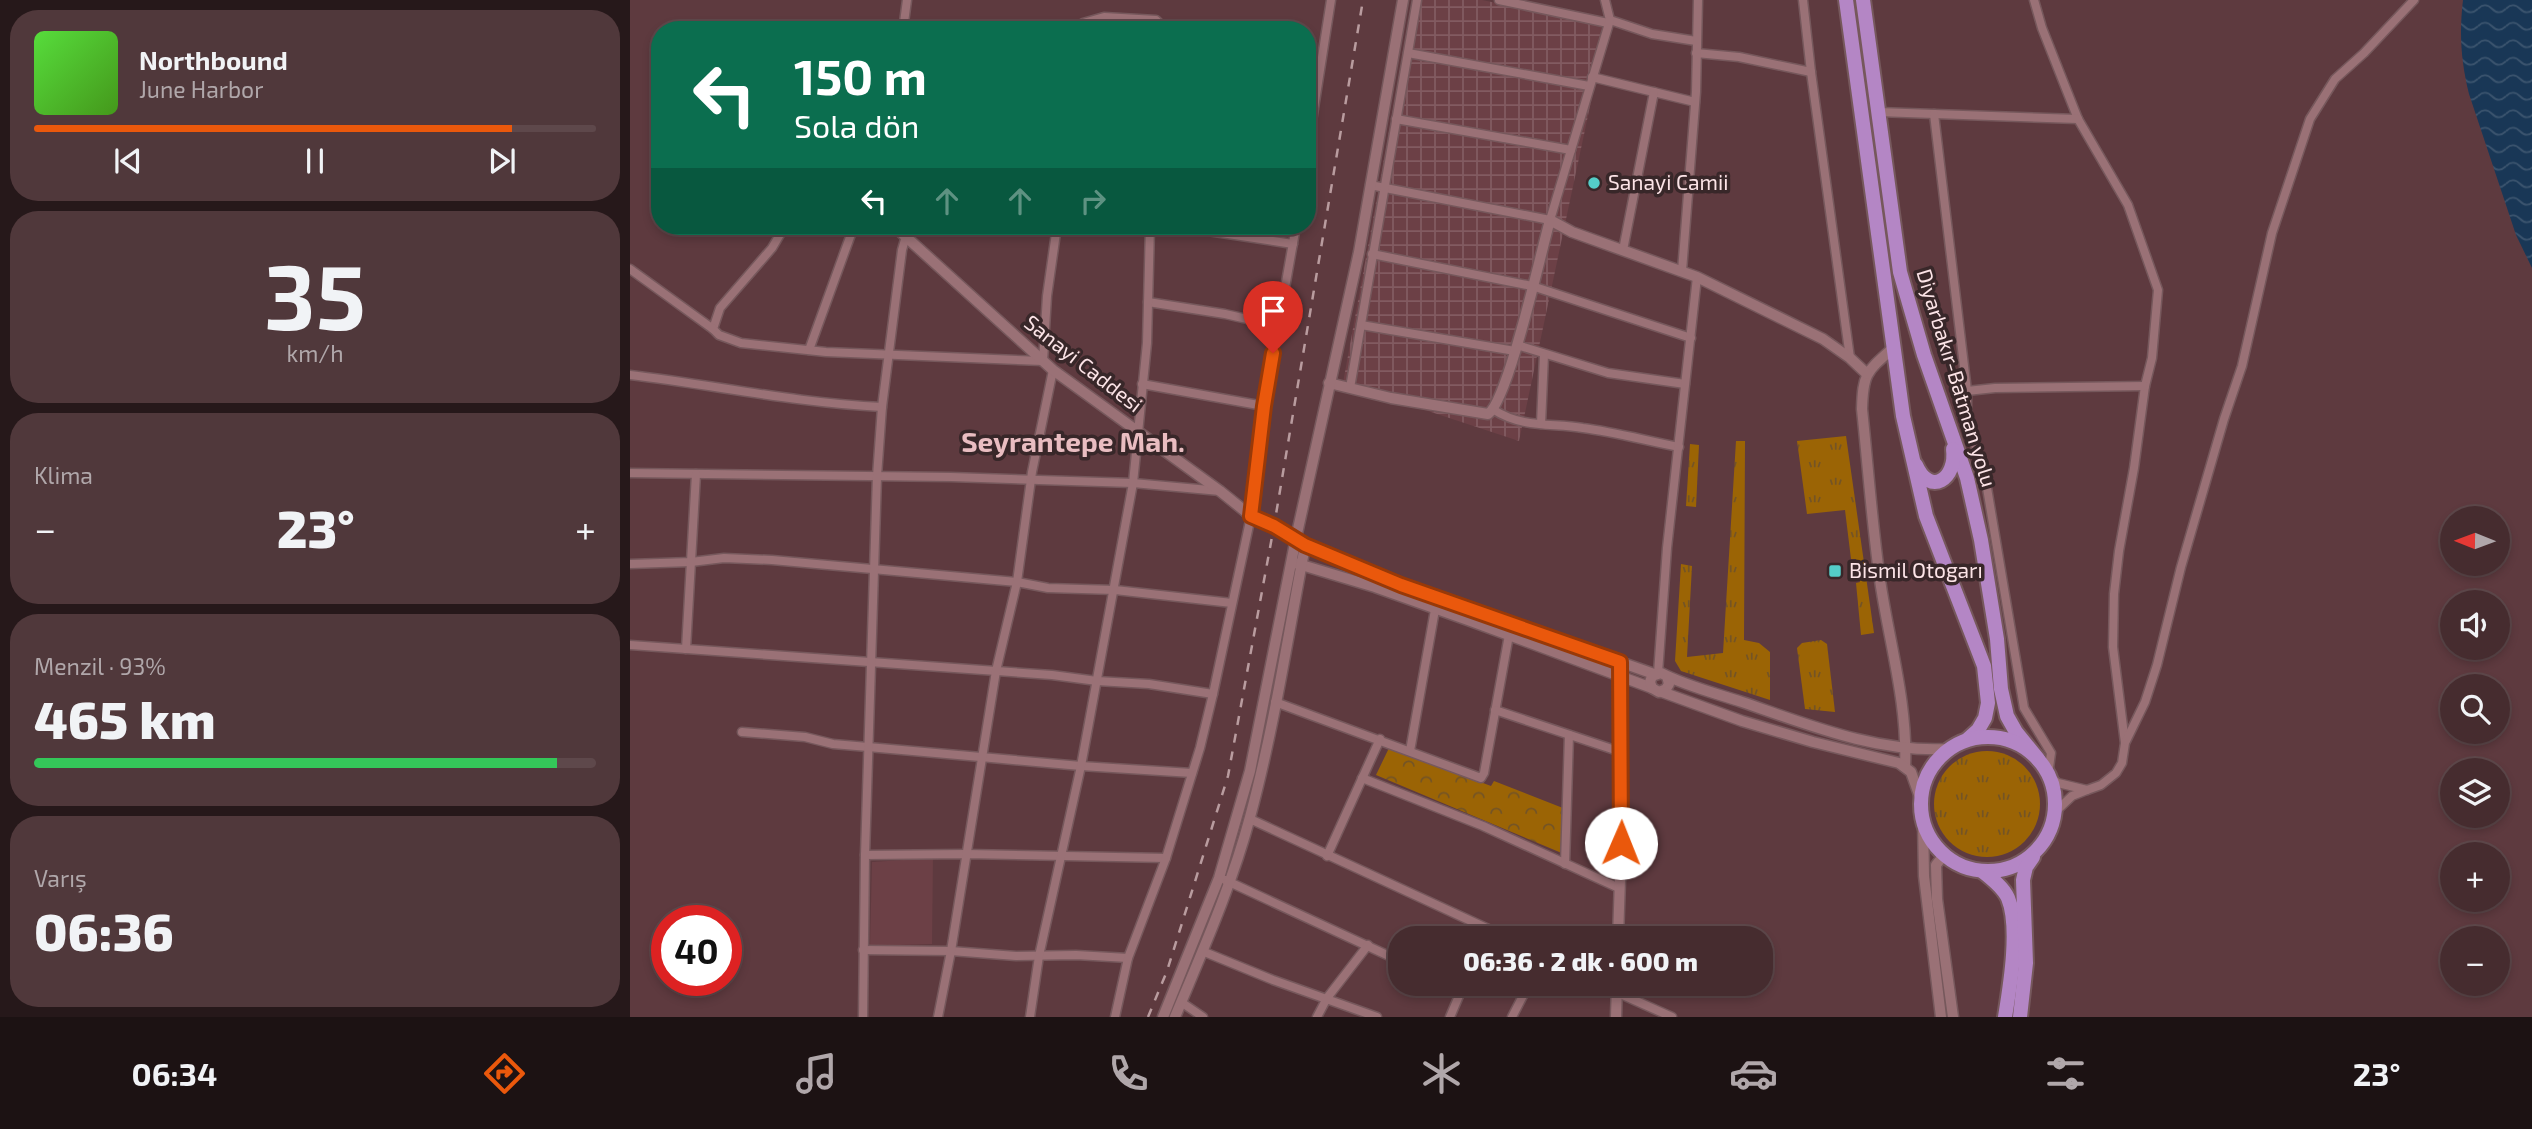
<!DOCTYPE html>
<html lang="tr">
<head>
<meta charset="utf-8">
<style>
  :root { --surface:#462c2f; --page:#50383b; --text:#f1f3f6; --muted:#b0a7aa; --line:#5e484b; --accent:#ea580c }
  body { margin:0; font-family:"Exo 2",sans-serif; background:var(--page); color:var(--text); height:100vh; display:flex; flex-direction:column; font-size:26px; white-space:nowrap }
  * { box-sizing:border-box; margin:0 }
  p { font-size:23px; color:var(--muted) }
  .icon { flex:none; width:38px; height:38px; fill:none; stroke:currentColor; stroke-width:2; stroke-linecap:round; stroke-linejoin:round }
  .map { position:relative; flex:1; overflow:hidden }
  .panel { display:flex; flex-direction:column; gap:10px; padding:10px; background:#26181a; width:630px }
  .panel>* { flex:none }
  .hud { position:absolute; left:21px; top:21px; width:665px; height:214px; border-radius:28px; box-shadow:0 4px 10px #0003,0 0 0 2px var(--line); background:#0b6e4f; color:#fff; overflow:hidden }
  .needle { width:46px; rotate:271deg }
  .buttons { position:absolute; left:1810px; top:506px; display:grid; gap:14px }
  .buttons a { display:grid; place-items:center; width:70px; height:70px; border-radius:50%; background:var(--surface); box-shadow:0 4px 10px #0003,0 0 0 2px var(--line); font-size:35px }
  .speed { position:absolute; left:21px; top:905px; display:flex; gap:14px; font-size:35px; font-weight:700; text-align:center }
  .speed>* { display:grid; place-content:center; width:91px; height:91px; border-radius:50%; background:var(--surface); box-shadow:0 4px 10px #0003,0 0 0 2px var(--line); line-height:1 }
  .speed .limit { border:10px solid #d22; background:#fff; color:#111 }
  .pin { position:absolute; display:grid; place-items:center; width:60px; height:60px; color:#fff; margin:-72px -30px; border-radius:50% 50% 50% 0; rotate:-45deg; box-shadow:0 0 7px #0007 }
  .pin .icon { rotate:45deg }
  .me { position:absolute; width:77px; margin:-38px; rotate:1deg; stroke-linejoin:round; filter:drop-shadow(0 0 5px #0008) }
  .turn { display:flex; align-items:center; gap:24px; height:147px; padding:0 28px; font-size:32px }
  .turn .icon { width:91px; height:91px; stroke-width:2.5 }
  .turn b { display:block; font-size:49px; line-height:60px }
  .lanes { display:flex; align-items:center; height:66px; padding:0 28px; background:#0003; justify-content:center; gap:35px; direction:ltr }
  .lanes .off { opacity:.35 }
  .big { font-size:52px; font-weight:800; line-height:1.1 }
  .panel .card { flex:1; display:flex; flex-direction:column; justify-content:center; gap:10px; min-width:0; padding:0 24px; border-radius:28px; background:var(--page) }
  .panel .dial { align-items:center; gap:0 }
  .dial b { font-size:91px; line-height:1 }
  .song { display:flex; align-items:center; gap:21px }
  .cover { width:84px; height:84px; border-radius:10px; background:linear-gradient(135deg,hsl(110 70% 55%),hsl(100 70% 35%)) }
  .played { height:7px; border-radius:4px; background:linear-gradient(90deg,var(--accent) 85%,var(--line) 85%) }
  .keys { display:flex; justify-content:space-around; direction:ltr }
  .heat { display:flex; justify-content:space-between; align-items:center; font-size:38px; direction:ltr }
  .charge { height:10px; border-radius:5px; background:linear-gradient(90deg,#34c759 93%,var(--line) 0) }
  .trip { position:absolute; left:758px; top:926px; width:385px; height:70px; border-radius:28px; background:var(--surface); box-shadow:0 4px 10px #0003,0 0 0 2px var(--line); font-weight:800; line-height:70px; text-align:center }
  .tab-bar { display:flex; height:112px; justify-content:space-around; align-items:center; background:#1c1213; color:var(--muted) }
  .tab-bar .icon { width:49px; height:49px }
  .tab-bar .selected { color:var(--accent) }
  .tab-bar b { font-size:32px; color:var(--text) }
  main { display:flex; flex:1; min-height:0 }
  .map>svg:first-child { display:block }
  .built { fill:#6c4046 }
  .industrial { fill:url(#industrial-grid) }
  .grass { fill:url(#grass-tufts) }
  .park { fill:url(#park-crowns) }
  .water { fill:url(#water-waves) }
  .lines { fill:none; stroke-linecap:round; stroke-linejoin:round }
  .minor-casing { stroke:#76585c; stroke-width:11 }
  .tertiary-casing { stroke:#76585c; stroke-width:13 }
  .trunk-casing { stroke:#76585c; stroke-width:18 }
  .minor { stroke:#9a7176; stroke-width:8 }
  .tertiary { stroke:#9a7176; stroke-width:10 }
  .trunk { stroke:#b486c5; stroke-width:14 }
  .rail { stroke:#b99c9f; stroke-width:2.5; stroke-dasharray:9 9; stroke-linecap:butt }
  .route-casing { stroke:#983908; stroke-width:18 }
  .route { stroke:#ea580c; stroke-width:12 }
  .poi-dot { fill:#54cdc8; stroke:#382729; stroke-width:2.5 }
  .labels { text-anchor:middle; stroke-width:7; stroke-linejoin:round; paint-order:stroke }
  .poi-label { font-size:21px; fill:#fce4e7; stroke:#382729; text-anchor:start }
  .street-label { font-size:21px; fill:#fce4e7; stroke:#382729 }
  .district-label { font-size:28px; font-weight:bold; fill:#e9bdc1; stroke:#382729 }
</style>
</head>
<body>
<main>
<section class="panel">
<div class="card">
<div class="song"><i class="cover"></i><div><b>Northbound</b><p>June Harbor</p></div></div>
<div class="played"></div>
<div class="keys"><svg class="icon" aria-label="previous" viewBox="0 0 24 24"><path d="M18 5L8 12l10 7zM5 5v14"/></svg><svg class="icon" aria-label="pause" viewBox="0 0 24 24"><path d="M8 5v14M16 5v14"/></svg><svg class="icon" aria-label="next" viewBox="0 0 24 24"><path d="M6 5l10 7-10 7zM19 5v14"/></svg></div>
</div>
<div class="card dial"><b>35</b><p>km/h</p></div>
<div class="card"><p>Klima</p>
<div class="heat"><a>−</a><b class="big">23°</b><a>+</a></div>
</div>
<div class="card"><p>Menzil · 93%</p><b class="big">465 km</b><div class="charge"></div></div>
<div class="card"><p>Varış</p><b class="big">06:36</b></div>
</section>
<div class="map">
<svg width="1902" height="1017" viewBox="0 0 1902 1017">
  <defs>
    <pattern id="industrial-grid" width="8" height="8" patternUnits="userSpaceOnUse" patternTransform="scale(1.75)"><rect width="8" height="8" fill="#6c4046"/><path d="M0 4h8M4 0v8" fill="none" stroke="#825b61"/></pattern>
    <pattern id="grass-tufts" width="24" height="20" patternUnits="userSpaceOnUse" patternTransform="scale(1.75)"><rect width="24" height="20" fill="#9b6405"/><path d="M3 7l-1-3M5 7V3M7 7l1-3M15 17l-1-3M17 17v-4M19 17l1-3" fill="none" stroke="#745425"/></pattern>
    <pattern id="park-crowns" width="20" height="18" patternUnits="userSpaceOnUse" patternTransform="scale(1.75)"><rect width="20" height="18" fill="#9b6405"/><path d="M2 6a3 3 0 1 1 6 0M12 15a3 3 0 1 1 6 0" fill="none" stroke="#745425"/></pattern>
    <pattern id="water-waves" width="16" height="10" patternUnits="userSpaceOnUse" patternTransform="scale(1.75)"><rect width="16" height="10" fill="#193756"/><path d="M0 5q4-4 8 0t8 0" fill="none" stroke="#3b546e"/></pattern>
  </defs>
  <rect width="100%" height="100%" fill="#5e3a3f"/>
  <polygon class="built" points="303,858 302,944 240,946 242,862"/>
  <polygon class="industrial" points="783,0 852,0 977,26 889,441 713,383"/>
  <g class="grass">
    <polygon points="1216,436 1244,633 1231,635 1226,583 1230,582 1226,559 1221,559 1215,510 1177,514 1167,441"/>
    <polygon points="1106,441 1115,441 1114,640 1129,643 1140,652 1140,700 1051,671 1045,661 1051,564 1062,566 1057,657 1093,653"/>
    <polygon points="1060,444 1069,445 1066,507 1056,506"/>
    <polygon points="1191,640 1197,644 1205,712 1175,709 1167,648 1172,643"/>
    <circle cx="1357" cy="804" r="53"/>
  </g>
  <polygon class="park" points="759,748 861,786 864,781 938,810 934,854 746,775"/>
  <path class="water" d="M1833,0H1902V268L1886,235L1839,94C1831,62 1829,33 1833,0Z"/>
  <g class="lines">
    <g class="minor-casing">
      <g id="minor">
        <polyline points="869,0 978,23"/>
        <polyline points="975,0 980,20 1022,34 1066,41"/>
        <polyline points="1173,0 1181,72 1220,358"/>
        <polyline points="1404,0 1412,28 1448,119 1498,205 1528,290 1522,358 1515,386 1504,468 1489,551 1484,594 1483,647 1495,743 1492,763 1486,773 1471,785 1457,790"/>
        <polyline points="273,30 277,0"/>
        <polyline points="452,30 453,23 474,17 526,20 530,24 530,30"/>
        <polyline points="778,53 959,86"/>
        <polyline points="1066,53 1109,57 1181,72"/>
        <polyline points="962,77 1065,102"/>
        <polyline points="1248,112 1448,119"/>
        <polyline points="1304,114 1337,391 1337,419 1355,476 1394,708 1421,753 1418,775 1428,783 1457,790 1442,796 1424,813"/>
        <polyline points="766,119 941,150"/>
        <polyline points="677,153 701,0"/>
        <polyline points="740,185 920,220 980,20"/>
        <polyline points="155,226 142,248 90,308 83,329 89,335 111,343 196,352 413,361 417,296 427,226"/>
        <polyline points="545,226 663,244"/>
        <polyline points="993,250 1024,92"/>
        <polyline points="742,254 902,286 1061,338"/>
        <polyline points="0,269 83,329"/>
        <polyline points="1052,271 1066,92 1068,0"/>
        <polyline points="518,302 595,314 648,326"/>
        <polyline points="731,325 885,351"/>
        <polyline points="887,345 978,373 1055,384"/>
        <polyline points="179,350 224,226"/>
        <path d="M0,375C84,385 167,403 252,407"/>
        <polyline points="512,384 634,406"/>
        <polyline points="720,388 787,0"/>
        <polyline points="1337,391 1365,388 1515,386"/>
        <path d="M864,410C892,428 921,423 953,428C985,432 1017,441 1049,447"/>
        <polyline points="911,424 914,355"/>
        <polyline points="0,473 321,477 503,483 590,491"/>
        <polyline points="0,564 61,562 94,558 142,560 387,582 418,588 485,590 602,603"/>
        <polyline points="0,645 422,675 467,681 519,684 583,694"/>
        <polyline points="56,649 66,474"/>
        <polyline points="1028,673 1037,548 1067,277"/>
        <polyline points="645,702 851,778 854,773 879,635"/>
        <polyline points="865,710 991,752"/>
        <polyline points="112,732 175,737 203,744 238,747 451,766 562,773"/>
        <polyline points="1496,741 1515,702 1527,665 1551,567 1594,419 1612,366 1642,233 1680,119 1705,79 1734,53 1784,0"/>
        <polyline points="780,751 806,604"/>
        <polyline points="732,778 853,826 989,888"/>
        <polyline points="620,819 878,938"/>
        <polyline points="235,855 337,854 536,858"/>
        <polyline points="697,856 750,739"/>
        <polyline points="935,864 939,735"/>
        <polyline points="595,880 770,961"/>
        <polyline points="233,950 321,951 386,956 446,955 498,958"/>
        <polyline points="572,951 643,980 747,1017"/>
        <polyline points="986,992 1042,1017"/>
        <polyline points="551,1002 573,1017"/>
        <polyline points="233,1017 235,855 247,476 252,407 272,250 276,236"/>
        <polyline points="308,1017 321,951 366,671 387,582 402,472 423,370"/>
        <polyline points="400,1017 409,956 451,766 503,483 517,343 520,226"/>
        <polyline points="485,1017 498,958 536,858 570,748 583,694 621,516 634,406 666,226"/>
        <polyline points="687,1017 697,998 738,945"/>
        <polyline points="820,1017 834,984"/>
        <polyline points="882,1017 899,984"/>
      </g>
    </g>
    <g class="tertiary-casing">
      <g id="tertiary">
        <polyline points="264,226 423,370 590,491 621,516 644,526 675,546 771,585 1024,674"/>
        <path d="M1262,349C1236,372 1233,374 1232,409C1238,466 1242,524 1250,580C1259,642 1278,704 1275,767"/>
        <path d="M699,383L761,398L858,414C878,401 911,252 920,220L942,232L1067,277L1193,339L1220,358L1237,374"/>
        <polyline points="665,563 745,587 838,620 1022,688"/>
        <path d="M1037,676L1039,684L1036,689L1029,692L1022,688L1020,682L1022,676L1031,673C1056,686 1085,693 1112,702C1179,725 1247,753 1319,749"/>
        <polyline points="1032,692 1112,721 1183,742 1269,763 1281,772 1291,800"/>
        <polyline points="1293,821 1294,876 1311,1017"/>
        <polyline points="1314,855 1306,865 1307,899 1323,1017"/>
        <polyline points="988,938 992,820 990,673"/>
        <polyline points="533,1017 589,878 620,771 666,538 729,252 773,0"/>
        <path d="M545,1017C572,952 602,885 620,817C644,728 658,636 675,546"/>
        <polyline points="986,1017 987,984"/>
      </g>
    </g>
    <g class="trunk-casing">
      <g id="trunk">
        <polyline points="1216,0 1273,416 1296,516 1354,666 1358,703 1355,718 1348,730 1338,739"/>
        <polyline points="1233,0 1270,272 1294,355 1337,478 1351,540 1367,639 1371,689 1377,716 1386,732 1408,759"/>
        <path d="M1286,465C1300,497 1327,479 1323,449"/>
        <circle cx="1358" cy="804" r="67"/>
        <path d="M1352,871C1361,878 1373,887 1378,898C1390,927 1380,986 1375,1017"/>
        <polyline points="1390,1017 1396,963 1393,880 1396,867 1403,857"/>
      </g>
    </g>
    <use href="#minor" class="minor"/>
    <use href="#tertiary" class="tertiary"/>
    <use href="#trunk" class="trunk"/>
    <polyline class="rail" points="518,1017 537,971 598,776 644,526 733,0"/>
  </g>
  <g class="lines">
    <g class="route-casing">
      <polyline id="route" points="643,353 634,406 621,516 644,526 675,545 771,585 990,662 991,843"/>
    </g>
    <use href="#route" class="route"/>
  </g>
  <g class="poi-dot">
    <circle cx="964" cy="183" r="7"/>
    <rect x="1198" y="564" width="14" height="14" rx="3.5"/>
  </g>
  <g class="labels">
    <g class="poi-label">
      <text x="978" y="190">Sanayi Camii</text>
      <text x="1219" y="578">Bismil Otogarı</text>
    </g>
    <g class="street-label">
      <text transform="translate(453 364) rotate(38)" y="7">Sanayi Caddesi</text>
      <text transform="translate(1326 378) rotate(73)" y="7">Diyarbakır-Batman yolu</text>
    </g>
    <g class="district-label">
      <text x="443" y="452">Seyrantepe Mah.</text>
    </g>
  </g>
</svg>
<div class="buttons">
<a><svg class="needle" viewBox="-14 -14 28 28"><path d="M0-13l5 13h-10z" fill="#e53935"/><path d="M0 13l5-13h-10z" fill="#b0a7aa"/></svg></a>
<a><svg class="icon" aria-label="sound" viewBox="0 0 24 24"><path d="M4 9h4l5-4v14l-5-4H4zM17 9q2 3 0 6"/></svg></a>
<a><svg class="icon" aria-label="search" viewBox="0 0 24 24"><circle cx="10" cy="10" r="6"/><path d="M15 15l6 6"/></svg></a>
<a><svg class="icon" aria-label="layers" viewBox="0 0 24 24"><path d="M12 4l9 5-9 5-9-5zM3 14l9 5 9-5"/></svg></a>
<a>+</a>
<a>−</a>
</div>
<div class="speed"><div class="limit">40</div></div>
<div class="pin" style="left:643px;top:353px;background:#d93025"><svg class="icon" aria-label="arrive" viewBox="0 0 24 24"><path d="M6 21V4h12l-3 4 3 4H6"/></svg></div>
<svg class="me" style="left:991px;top:843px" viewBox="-20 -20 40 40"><circle r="19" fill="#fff"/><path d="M0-13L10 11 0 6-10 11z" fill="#ea580c"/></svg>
<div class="trip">06:36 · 2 dk · 600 m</div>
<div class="hud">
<div class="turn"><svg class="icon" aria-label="left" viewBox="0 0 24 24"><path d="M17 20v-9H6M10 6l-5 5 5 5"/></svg><div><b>150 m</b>Sola dön</div></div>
<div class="lanes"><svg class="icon" aria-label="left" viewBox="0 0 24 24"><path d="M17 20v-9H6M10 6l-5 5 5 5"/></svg><svg class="icon off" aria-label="ahead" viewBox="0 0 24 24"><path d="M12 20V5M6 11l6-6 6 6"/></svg><svg class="icon off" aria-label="ahead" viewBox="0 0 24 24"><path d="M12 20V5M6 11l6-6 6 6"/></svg><svg class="icon off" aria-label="right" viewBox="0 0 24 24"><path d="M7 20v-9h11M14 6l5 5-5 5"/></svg></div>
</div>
</div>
</main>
<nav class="tab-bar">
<b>06:34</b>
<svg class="icon selected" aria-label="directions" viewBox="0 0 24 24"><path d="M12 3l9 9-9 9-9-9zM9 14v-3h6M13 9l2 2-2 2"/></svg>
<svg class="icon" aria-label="music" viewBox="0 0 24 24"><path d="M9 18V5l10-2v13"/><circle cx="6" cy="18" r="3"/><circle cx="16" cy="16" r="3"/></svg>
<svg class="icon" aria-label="phone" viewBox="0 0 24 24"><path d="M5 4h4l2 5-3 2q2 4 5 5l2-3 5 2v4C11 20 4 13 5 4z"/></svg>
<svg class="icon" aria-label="climate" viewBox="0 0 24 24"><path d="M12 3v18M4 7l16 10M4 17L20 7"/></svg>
<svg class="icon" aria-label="car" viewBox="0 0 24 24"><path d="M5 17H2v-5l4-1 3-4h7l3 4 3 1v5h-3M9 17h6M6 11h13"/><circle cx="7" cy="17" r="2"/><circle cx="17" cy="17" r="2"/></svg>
<svg class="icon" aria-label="filters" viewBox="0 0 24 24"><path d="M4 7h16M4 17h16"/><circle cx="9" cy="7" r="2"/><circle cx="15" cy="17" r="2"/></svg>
<b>23°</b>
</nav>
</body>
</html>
